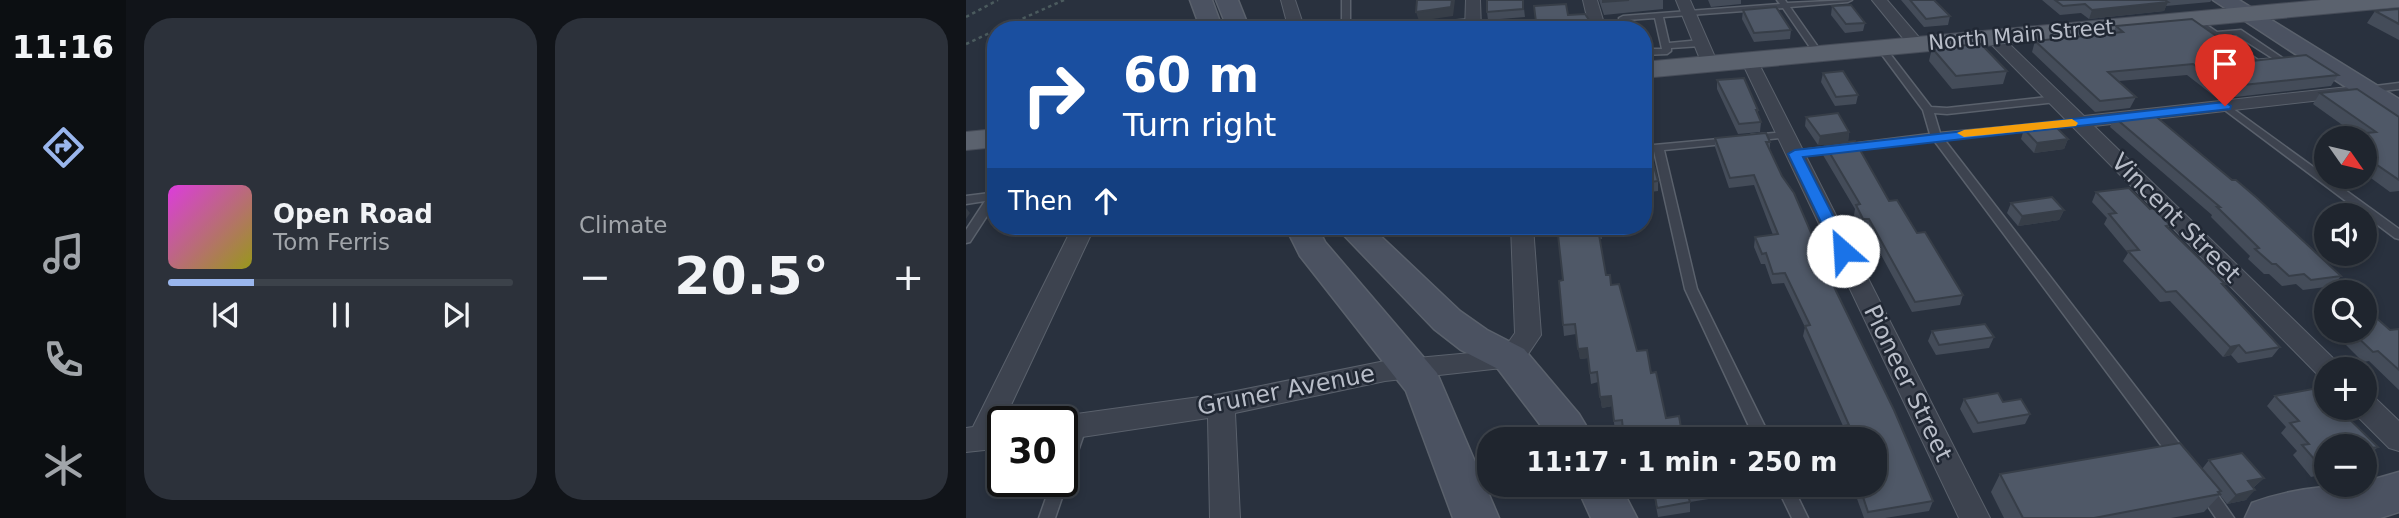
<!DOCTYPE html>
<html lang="en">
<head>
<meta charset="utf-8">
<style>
  :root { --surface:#1f252e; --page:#2c313a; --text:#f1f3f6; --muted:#a1a5aa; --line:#3c424a; --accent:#9ab6ed }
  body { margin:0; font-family:"DejaVu Sans",sans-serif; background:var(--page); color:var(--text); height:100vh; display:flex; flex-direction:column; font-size:26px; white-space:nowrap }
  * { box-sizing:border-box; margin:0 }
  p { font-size:23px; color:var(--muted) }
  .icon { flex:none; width:38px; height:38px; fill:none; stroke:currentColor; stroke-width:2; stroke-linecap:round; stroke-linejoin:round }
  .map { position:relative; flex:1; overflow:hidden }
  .side { display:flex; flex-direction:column; gap:18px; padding:18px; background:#111419; width:840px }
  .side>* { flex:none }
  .top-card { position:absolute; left:21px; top:21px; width:665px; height:214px; border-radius:28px; box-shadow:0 4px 10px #0003,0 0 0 2px var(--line); background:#1a4fa0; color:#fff; overflow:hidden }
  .needle { width:46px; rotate:124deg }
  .buttons { position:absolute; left:1348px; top:126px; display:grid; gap:14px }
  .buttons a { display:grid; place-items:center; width:63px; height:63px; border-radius:50%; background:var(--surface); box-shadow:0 4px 10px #0003,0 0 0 2px var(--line); font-size:35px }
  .speed { position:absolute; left:21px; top:406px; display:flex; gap:14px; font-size:35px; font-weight:700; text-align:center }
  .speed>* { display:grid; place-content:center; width:91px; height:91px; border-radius:50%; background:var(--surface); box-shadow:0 4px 10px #0003,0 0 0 2px var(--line); line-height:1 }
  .speed .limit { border:4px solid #111; border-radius:10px; background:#fff; color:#111 }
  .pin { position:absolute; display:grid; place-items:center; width:60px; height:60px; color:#fff; margin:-72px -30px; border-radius:50% 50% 50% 0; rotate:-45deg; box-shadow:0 0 7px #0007 }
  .pin .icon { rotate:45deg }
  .me { position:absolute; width:77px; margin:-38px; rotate:334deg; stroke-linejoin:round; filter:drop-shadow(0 0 5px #0008) }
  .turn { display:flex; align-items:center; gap:24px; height:147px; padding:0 21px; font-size:32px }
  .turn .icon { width:91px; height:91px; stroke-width:2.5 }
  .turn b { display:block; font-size:49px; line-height:60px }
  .then { display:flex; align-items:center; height:66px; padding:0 21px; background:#0003; gap:14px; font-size:26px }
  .big { font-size:52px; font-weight:600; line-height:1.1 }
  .side .tile { flex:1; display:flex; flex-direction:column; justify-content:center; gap:10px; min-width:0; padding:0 24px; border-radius:28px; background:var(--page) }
  .song { display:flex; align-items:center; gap:21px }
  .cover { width:84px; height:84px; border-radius:10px; background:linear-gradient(135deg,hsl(300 70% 55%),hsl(60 70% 35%)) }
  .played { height:7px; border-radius:4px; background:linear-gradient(90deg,var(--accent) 25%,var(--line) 25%) }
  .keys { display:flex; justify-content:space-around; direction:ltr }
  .heat { display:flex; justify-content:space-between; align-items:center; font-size:38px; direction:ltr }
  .side .tiles { flex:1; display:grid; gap:18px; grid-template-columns:repeat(2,1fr) }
  .trip { position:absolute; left:511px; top:427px; width:410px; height:70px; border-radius:28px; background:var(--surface); box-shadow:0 4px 10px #0003,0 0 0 2px var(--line); font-weight:600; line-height:70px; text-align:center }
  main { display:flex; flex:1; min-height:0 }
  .menu { display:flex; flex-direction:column; width:126px; justify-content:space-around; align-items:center; background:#0c0f12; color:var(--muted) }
  .menu .icon { width:49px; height:49px }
  .menu .selected { color:var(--accent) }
  .menu b { font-size:32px; color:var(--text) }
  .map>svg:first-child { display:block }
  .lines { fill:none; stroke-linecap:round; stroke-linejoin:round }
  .lane-casing { stroke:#5a616c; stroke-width:3 }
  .street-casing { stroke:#5a616c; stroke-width:2 }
  .secondary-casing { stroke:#5a616c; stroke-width:3 }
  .primary-casing { stroke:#464c58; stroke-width:2 }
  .path { stroke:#4b5b5e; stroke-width:2.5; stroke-dasharray:3.5 3.5; stroke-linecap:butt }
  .lane { fill:#3d434f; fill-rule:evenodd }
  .street { fill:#3d434f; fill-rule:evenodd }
  .secondary { fill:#4b5261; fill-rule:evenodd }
  .primary { fill:#5b626e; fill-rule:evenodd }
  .wall { fill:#444c59 }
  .shaded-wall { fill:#373e48 }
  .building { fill:#4f5867; stroke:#373e48; stroke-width:2 }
  .route { fill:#1a73e8; stroke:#114b97; stroke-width:2 }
  .slow { fill:#f59e0b }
  .labels { text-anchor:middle; stroke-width:5; stroke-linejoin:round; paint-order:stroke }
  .far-street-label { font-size:21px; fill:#b9bec9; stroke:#212834 }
  .street-label { font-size:24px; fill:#b9bec9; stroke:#212834 }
</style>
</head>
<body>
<main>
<nav class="menu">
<b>11:16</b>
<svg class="icon selected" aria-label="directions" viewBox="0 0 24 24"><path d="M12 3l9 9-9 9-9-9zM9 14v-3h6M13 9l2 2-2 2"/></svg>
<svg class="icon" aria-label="music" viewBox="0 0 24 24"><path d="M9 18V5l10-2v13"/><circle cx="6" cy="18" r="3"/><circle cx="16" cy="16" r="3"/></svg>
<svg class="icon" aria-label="phone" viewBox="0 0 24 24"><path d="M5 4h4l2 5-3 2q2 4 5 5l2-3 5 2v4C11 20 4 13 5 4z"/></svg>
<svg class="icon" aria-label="climate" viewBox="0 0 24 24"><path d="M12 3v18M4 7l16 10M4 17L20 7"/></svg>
</nav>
<section class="side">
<div class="tiles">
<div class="tile">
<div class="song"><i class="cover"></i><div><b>Open Road</b><p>Tom Ferris</p></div></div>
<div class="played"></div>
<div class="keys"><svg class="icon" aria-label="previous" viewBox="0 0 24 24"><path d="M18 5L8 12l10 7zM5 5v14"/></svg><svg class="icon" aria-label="pause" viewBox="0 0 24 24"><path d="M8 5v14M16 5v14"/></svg><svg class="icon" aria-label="next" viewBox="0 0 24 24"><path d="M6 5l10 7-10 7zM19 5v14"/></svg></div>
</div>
<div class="tile"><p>Climate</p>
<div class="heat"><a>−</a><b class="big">20.5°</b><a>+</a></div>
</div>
</div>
</section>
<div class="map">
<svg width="1433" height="518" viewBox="0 0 1433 518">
  <rect width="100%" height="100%" fill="#29313e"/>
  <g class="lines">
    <g class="lane-casing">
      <g id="lane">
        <rect x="376" y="0" width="8" height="30"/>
        <polygon points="811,0 819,0 821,3 886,0 882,2 824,7 857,54 853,57 850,56 817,8 697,17 703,43 735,40 739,43 735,46 705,48 705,51 701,54 677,55 677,49 696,49 689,18 661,20 663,30 655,30 653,18 657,16 814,4"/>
        <polygon points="507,19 510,19 510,23 444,30 412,30 416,27"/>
        <polygon points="1229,21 1235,21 1251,32 1275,30 1321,61 1314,63 1270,35 1257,36 1292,60 1303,59 1307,62 1303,65 1287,65 1229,25"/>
        <polygon points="915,45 918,46 965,107 981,108 1090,96 1095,99 1090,102 981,114 968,113 974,133 1118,120 1119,122 1114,125 977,138 1219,451 1221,456 1219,461 1213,463 1207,461 967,139 825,156 824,154 829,151 964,134 957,110 911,48"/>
        <polygon points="1433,83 1433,89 1401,93 1396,90 1401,87"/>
        <polygon points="1259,103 1433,229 1433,239 1429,238 1256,108 1254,106"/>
        <polygon points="820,132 824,133 824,137 785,141 780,138 785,135"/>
        <polygon points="764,138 768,139 768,143 698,150 731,289 805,439 789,439 719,289 688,151 677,152 677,146"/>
        <polygon points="30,190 30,202 4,242 0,243 0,230 19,201 0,204 0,196 24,193"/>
        <polygon points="113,419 118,421 121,425 89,518 73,518 86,481 96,481 96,451 108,421"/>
        <polygon points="1239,483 1245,485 1268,518 1250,518 1231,490 1233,485"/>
        <polygon points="810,485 826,485 842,518 826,518"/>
      </g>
    </g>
    <g class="street-casing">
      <g id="street">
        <polygon points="315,0 329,0 339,30 323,30"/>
        <polygon points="500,0 514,0 515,30 499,30"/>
        <polygon points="617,0 631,0 640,30 624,30"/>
        <polygon points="710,0 724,0 752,64 750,68 744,69 736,64"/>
        <polygon points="906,0 921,0 957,42 959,45 957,48 945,48"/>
        <polygon points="1028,33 1034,35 1118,116 1382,87 1388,88 1391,92 1382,97 1128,126 1371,362 1375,369 1360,369 1360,379 1353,376 1022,41 1020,38 1022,35"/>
        <polygon points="783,55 791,60 1024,518 993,518 775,60"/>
        <polygon points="107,226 129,226 37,422 37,448 0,452 0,428 7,427"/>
        <polygon points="545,226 567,226 575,335 554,366 419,381 269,413 274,518 244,518 242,418 96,440 96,422 85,422 96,416 255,394 419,361 537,350 549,333"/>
        <polygon points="1398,394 1408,397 1433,421 1433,451 1423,448 1388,413 1386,408 1398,408"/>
      </g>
    </g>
    <g class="secondary-casing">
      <g id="secondary">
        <polygon points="224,0 246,0 257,30 235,30"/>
        <polygon points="250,0 272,0 284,30 262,30"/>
        <polygon points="1247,0 1273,0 1433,99 1433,118 1424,116"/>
        <polygon points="319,226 351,226 359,242 471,373 533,518 487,518 440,391 334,256"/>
        <polygon points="369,226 404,226 494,311 521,330 558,349 613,414 628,439 585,439 532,369 495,350 468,329"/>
        <path d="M1433,472V512L1414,518H1279L1286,503C1320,490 1362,485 1398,485V482Z"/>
        <polygon points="610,485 654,485 671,518 625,518"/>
      </g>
    </g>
    <g class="primary-casing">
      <g id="primary">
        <polygon points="1355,0 1433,0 1433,7 677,78 677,62"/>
        <polygon points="30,129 30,147 0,150 0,132"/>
      </g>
    </g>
    <g class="path">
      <polyline points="0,17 32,0"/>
      <polyline points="31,30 98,0"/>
      <polyline points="0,44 30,30"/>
    </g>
    <use href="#lane" class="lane"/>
    <use href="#street" class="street"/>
    <use href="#secondary" class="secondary"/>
    <use href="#primary" class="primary"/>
  </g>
  <g class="wall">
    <polygon points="557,0 559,17 522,20 521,12"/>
    <polygon points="633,0 697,0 697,9 638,15"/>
    <polygon points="742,0 775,0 775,4 745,7"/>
    <polygon points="935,0 968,0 984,16 982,25 958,27"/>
    <polygon points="1076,0 1246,0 1244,2 1200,6 1198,11 1123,19 1115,13 1094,15"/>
    <polygon points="866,6 899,23 897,31 879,33 865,15"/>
    <polygon points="1433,9 1433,40 1401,23 1409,11"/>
    <polygon points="777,10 825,30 824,39 788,42 776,19"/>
    <polygon points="1150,26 1286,61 1372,75 1365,86 1252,99 1221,75 1153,81 1170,97 1164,108 1129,112 1066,52 1069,41 1147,33"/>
    <polygon points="966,48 1041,71 1037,84 986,89 963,61"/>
    <polygon points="857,73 892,95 890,104 869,106 855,82"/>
    <polygon points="751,80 792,110 792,115 795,122 794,132 772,134 751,89"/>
    <polygon points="677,88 680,98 680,107 677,108"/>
    <polygon points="1354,93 1433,117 1433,191 1424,192 1398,173 1398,138 1369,138 1371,136 1389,134 1347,104"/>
    <polygon points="840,117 883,132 882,142 852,145 839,126"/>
    <polygon points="1148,117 1375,276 1367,286 1337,290 1330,284 1316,286 1303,274 1298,274 1282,259 1284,256 1245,217 1246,215 1144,127"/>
    <polygon points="1058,129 1102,139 1098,149 1068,153 1055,139"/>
    <polygon points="749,138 804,142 804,150 967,501 963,511 919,518 898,518 886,485 908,485 908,439 870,439 869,437 872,427 877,426 837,336 839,327 818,283 806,284 799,264 795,264 788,247 789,237 807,235 788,185 763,188 749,147"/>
    <polygon points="859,145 923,201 951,233 997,295 994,305 946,312 901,229 895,229 888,215 889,209 857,155"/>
    <polygon points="677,153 692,181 692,191 677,193"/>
    <polygon points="1130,192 1184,209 1204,225 1202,228 1259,284 1257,286 1314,347 1306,357 1272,363 1265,355 1257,357 1204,301 1194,302 1157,261 1162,253 1138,224 1141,218 1126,202"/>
    <polygon points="1045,203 1098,210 1093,220 1052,226 1041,213"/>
    <polygon points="635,226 636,239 634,239 657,430 649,431 646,406 636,408 632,382 625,384 622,358 614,359 610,334 598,336 597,325 597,280"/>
    <polygon points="1360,315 1360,325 1355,321"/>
    <polygon points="1433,329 1433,390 1403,361 1397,362 1366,331 1424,330"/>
    <polygon points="966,331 1028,337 1023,348 970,355 962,341"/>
    <polygon points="1309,396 1412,447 1404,454 1408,458 1398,466 1398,446 1360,446 1360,474 1345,477 1327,455 1331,451 1315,433 1320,427 1301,406"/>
    <polygon points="998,399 1037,402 1064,414 1059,424 1007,433 994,409"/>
    <polygon points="1243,460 1298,478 1287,488 1280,500 1261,504 1254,495 1238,512 1205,518 1038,518 1025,492 1034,474 1236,469"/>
    <polygon points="686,485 749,488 749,498 724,502 724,512 692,517"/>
  </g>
  <g class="shaded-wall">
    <polygon points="486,0 489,0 487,16 453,21 450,12"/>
    <polygon points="1202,2 1198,11 1123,19 1126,10"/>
    <polygon points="883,132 882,142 852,145 854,136"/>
    <polygon points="1102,139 1098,149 1068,153 1071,143"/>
    <polygon points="0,208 4,213 0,219"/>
    <polygon points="1098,210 1093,220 1052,226 1056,216"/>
    <polygon points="1273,345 1265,355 1257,357 1264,347"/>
    <polygon points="621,348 622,358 614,359 612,349"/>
    <polygon points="645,396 646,406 636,408 634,397"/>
    <polygon points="1298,478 1288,487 1273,491 1282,481"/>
    <polygon points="1289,490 1280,500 1261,504 1270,495"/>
  </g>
  <g class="building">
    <polygon points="451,0 486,0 485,7 450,12"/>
    <polygon points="521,0 557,0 557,9 521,12"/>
    <polygon points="637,0 663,0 637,2"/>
    <polygon points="944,0 968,0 984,16 960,19"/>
    <polygon points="1089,0 1199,0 1202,2 1126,10 1119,4 1097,6"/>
    <polygon points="600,4 602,15 619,14 623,20 625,30 571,30 568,6"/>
    <polygon points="885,5 899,23 880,24 866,6"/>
    <polygon points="810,7 825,30 788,33 777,10"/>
    <polygon points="1433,9 1433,24 1409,11"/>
    <polygon points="1226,19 1286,61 1340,55 1372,75 1258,87 1227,64 1142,72 1170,97 1134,101 1069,41 1157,32 1150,26"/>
    <polygon points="1015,44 1041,71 990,76 966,48"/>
    <polygon points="877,71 892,95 870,97 857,73"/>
    <polygon points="778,78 792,110 790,110 795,122 773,124 751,80"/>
    <polygon points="1391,89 1433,117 1433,180 1398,156 1398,138 1374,138 1371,136 1410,132 1354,93"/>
    <polygon points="872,113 883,132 854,136 840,117"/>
    <polygon points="1187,114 1266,180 1270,180 1291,198 1375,276 1345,280 1338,274 1323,276 1310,264 1306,264 1289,249 1293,248 1251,207 1254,207 1148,117"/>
    <polygon points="1088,125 1102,139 1071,143 1058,129"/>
    <polygon points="800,133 804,142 800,142 816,176 828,193 870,291 928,410 967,501 902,512 893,485 908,485 908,439 876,439 872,427 883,425 839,326 844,325 819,273 807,274 800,253 796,254 789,237 812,234 788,175 764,178 749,138"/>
    <polygon points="889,141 923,201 931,200 951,233 959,232 997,295 949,302 903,219 897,219 890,205 894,204 859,145"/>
    <polygon points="684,152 692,181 677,183 677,153"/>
    <polygon points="1163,188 1184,209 1187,208 1204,225 1200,226 1259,284 1256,284 1314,347 1280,353 1273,345 1264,347 1210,291 1200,292 1162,251 1173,250 1143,214 1150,213 1130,192"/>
    <polygon points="1086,197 1098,210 1056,216 1045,203"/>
    <polygon points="591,226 635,226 635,228 632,229 640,275 644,275 645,285 653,284 671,351 681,350 685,373 690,372 700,418 713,416 717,439 658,439 656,420 648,421 645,396 634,397 631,372 624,373 621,348 612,349 609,324 597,325 593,281 597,280"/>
    <polygon points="1398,307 1424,330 1433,329 1433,370 1412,351 1407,352 1385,331 1398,331"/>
    <polygon points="1019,324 1028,337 973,345 966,331"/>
    <polygon points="1352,388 1360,395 1360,408 1372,408 1412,447 1400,449 1408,458 1398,459 1398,446 1360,446 1360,466 1355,467 1336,445 1343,444 1324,423 1333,421 1309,396"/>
    <polygon points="1032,393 1037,402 1055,399 1064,414 1012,423 998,399"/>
    <polygon points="1214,443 1255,491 1252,492 1254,494 1128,518 1057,518 1034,474"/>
    <polygon points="1276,453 1298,478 1282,481 1289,490 1270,495 1243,460"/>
    <polygon points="687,485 748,485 749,488 721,493 724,502 691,508"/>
  </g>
  <polygon class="route" points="1259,102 1265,106 1264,109 837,157 885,251 877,256 869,251 822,154 829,150"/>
  <polygon class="slow" points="1106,119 1112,123 1110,126 998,137 991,133 998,130"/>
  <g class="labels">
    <g class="far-street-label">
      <text transform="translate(1055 35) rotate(-5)" y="7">North Main Street</text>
    </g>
    <g class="street-label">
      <text transform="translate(1210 218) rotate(45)" y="8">Vincent Street</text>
      <text transform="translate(942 383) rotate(64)" y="8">Pioneer Street</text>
      <text transform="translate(320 390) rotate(-11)" y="8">Gruner Avenue</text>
    </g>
  </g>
</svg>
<div class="buttons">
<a><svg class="needle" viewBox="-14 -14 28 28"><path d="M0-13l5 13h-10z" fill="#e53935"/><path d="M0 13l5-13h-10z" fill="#a1a5aa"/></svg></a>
<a><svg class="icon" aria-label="sound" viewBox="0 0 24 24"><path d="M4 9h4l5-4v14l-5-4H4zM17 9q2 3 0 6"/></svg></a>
<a><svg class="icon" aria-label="search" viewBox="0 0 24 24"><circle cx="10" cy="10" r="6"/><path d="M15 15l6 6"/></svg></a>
<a>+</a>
<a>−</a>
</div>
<div class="speed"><div class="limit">30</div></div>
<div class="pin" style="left:1259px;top:106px;background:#d93025"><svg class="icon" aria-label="arrive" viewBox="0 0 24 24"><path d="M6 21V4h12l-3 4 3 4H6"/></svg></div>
<svg class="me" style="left:877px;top:251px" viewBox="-20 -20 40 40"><circle r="19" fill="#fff"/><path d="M0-13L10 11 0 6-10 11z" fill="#1a73e8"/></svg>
<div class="trip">11:17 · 1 min · 250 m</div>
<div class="top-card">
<div class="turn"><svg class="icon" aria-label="right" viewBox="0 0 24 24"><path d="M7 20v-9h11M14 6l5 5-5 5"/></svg><div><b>60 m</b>Turn right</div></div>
<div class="then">Then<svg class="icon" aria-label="ahead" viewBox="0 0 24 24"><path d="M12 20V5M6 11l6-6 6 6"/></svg></div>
</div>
</div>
</main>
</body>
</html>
